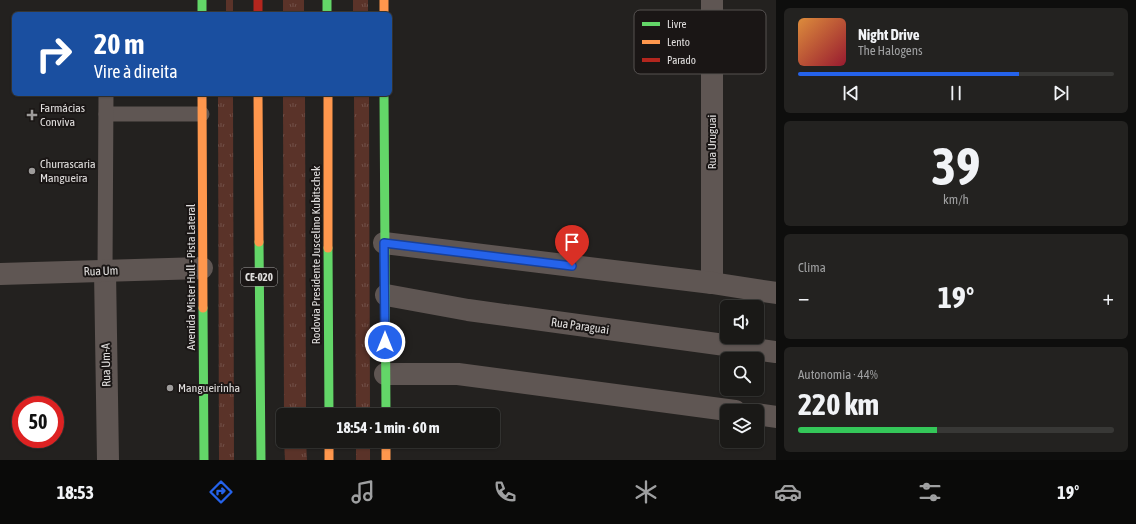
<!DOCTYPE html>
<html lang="pt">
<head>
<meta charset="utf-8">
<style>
  :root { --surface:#1a1917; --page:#232220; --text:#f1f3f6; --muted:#9fa0a1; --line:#383836; --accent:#2563eb }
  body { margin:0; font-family:"Asap Condensed",sans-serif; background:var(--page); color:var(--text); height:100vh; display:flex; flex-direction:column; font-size:15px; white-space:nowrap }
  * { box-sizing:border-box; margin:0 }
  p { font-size:13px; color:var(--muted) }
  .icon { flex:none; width:22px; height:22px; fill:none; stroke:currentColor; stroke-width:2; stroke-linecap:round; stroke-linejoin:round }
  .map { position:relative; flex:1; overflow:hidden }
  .sheet { display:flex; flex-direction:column; gap:8px; padding:8px; background:#0e0e0d; width:360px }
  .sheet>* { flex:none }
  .hud { position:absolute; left:12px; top:12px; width:380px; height:84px; border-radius:6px; box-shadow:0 1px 3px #0004,0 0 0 1px var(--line); background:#1a4fa0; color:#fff; overflow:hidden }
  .tools { position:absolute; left:720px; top:300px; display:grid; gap:8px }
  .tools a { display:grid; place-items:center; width:44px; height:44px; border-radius:6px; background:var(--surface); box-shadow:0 1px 3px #0004,0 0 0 1px var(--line); font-size:20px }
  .speed { position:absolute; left:12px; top:396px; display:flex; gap:8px; font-size:20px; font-weight:700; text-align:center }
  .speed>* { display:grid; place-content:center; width:52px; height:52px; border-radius:50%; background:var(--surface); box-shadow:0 1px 3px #0004,0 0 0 1px var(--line); line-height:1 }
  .speed .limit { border:6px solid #d22; background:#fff; color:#111 }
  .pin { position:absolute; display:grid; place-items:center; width:34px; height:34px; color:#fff; margin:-41px -17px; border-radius:50% 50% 50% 0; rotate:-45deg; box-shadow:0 0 4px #0007 }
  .pin .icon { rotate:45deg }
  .me { position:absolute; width:44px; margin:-22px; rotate:0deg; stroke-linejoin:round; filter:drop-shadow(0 0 3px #0008) }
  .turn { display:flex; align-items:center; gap:14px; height:84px; padding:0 16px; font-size:18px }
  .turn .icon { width:52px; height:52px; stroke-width:2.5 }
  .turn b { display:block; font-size:28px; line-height:34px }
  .big { font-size:30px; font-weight:700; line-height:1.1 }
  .sheet .card { flex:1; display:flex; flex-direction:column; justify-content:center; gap:6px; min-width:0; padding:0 14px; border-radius:6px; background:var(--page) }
  .sheet .dial { align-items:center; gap:0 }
  .dial b { font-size:52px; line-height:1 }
  .song { display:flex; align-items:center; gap:12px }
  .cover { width:48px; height:48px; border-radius:6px; background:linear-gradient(135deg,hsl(30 70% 55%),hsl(350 70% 35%)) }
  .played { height:4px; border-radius:2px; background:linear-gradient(90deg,var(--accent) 70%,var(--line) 70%) }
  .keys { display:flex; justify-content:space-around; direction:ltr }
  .heat { display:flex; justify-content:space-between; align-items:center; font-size:22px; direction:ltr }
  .charge { height:6px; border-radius:3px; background:linear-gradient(90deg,#34c759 44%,var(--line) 0) }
  .trip { position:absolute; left:276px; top:408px; width:224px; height:40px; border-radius:6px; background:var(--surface); box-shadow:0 1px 3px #0004,0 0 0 1px var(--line); font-weight:700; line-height:40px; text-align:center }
  .menu { display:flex; height:64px; justify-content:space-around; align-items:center; background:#0a0a09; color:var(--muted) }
  .menu .icon { width:28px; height:28px }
  .menu .selected { color:var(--accent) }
  .menu b { font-size:18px; color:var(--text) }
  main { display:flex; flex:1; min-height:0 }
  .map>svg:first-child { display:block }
  .grass { fill:url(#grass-tufts) }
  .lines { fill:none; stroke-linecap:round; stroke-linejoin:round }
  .lane { stroke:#5f5653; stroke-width:15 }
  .street { stroke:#5f5653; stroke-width:22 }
  .fast { stroke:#63d668; stroke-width:9 }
  .slow { stroke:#ff974d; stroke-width:9 }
  .jam { stroke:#b3261e; stroke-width:9 }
  .route-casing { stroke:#184099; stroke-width:10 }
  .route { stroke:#2563eb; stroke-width:7 }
  .poi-dot { fill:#9e9c9b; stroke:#1a1615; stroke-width:1.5 }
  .labels { text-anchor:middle; stroke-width:4; stroke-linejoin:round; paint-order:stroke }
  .shield { fill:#1a1615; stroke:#a5a3a2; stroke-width:1 }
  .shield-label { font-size:11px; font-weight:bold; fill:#e1dfde }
  .poi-label { font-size:12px; fill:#e1dfde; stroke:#1a1615; text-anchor:start }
  .street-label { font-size:12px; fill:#e1dfde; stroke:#1a1615 }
  .key { fill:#1a1615; stroke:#565251; stroke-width:1 }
  .key-label { font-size:11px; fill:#e1dfde }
</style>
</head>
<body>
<main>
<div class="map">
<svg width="776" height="460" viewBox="0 0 776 460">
  <defs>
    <pattern id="grass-tufts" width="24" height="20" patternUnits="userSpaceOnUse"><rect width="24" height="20" fill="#5a3329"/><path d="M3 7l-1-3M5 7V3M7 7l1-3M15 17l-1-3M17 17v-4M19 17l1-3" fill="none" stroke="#715048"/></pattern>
  </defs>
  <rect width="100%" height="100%" fill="#23211f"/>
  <g class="grass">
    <rect x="226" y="0" width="7" height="14"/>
    <rect x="283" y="0" width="21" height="14"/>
    <rect x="353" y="0" width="15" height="14"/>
    <polygon points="218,94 233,94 234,460 219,460"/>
    <polygon points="283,94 305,94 306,415 284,415"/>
    <polygon points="354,94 369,94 370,415 356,415"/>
    <polygon points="284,441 306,441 307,460 285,460"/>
    <rect x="356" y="441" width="14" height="19"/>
  </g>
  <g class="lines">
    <g class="lane">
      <polyline points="106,114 202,114"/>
      <polyline points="105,271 106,94"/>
    </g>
    <g class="street">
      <polyline points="712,0 712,283"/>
      <polyline points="384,243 712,283 776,293"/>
      <polyline points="105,271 108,460"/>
      <polyline points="0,274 202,268"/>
      <polyline points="386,295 468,310 776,352"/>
      <polyline points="385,374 458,374 735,411"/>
      <polyline points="757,414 776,417"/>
    </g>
    <g class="fast">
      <polyline points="202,0 202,14"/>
      <polyline points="327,0 327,14"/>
      <polyline points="384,94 386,415"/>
      <polyline points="259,242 261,460"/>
      <polyline points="328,248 329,415"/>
      <polyline points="203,308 204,460"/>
    </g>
    <g class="slow">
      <polyline points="384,0 384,14"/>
      <polyline points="202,94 203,308"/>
      <polyline points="258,94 259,242"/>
      <polyline points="328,94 328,248"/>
      <polyline points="329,441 329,460"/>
      <polyline points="386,441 386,460"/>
    </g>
    <polyline class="jam" points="258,0 258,14"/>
  </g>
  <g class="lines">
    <g class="route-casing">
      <polyline id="route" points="385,342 384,243 572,266"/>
    </g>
    <use href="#route" class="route"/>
  </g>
  <g class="poi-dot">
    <path d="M30 109h4v4h4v4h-4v4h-4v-4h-4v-4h4z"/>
    <circle cx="32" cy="171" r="4"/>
    <circle cx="170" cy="388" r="4"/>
  </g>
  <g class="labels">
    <rect class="shield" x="241" y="268" width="36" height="18" rx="3"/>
    <g class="shield-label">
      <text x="259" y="281">CE-020</text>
    </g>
    <g class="poi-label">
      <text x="40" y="112">Farmácias<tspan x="40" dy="14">Conviva</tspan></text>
      <text x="40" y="168">Churrascaria<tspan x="40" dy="14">Mangueira</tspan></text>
      <text x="178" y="392">Mangueirinha</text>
    </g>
    <g class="street-label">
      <text transform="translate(712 142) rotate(-90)" y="4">Rua Uruguai</text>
      <text transform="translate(316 255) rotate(-90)" y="4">Rodovia Presidente Juscelino Kubitschek</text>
      <text transform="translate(101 271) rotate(-2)" y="4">Rua Um</text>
      <text transform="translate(191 277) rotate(-90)" y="4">Avenida Mister Hull - Pista Lateral</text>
      <text transform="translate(580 326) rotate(8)" y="4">Rua Paraguai</text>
      <text transform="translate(106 365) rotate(-91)" y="4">Rua Um-A</text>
    </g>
  </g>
  <rect x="634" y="10" width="132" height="64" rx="6" class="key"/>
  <rect x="642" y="22" width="18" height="4" fill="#63d668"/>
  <rect x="642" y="40" width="18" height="4" fill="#ff974d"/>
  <rect x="642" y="58" width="18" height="4" fill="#b3261e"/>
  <g class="key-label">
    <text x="667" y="28">Livre</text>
    <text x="667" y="46">Lento</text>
    <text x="667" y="64">Parado</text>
  </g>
</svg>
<div class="tools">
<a><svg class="icon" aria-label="sound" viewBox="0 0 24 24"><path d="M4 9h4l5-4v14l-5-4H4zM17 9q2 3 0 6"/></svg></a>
<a><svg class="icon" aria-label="search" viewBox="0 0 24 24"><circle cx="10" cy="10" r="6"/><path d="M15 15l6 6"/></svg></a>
<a><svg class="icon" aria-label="layers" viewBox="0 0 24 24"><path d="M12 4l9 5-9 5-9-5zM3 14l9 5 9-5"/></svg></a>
</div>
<div class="speed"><div class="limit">50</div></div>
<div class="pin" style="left:572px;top:266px;background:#d93025"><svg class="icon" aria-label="arrive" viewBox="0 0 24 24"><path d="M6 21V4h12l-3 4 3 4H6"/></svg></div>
<svg class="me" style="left:385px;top:342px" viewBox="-20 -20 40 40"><circle r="17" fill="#2563eb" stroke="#fff" stroke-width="3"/><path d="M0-11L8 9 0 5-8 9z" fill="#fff"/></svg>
<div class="trip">18:54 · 1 min · 60 m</div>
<div class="hud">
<div class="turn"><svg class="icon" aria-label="right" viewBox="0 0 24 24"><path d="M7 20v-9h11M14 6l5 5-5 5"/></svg><div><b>20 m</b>Vire à direita</div></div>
</div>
</div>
<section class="sheet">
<div class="card">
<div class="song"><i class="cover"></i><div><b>Night Drive</b><p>The Halogens</p></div></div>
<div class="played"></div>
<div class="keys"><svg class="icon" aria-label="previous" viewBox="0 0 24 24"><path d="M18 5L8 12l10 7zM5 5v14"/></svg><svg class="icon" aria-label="pause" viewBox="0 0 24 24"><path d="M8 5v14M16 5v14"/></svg><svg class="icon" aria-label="next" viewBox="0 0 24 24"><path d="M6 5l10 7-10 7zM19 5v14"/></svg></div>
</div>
<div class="card dial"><b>39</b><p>km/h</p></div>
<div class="card"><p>Clima</p>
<div class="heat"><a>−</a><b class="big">19°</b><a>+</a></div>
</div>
<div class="card"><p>Autonomia · 44%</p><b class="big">220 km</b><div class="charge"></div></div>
</section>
</main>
<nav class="menu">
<b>18:53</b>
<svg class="icon selected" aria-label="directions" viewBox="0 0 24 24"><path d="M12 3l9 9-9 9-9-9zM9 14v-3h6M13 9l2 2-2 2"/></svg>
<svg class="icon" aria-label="music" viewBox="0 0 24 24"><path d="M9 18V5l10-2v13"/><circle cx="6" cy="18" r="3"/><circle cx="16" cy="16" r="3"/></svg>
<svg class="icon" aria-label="phone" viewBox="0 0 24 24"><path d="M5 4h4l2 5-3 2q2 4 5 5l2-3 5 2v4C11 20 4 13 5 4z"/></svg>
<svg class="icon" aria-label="climate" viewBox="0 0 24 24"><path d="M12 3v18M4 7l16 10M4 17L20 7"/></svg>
<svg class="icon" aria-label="car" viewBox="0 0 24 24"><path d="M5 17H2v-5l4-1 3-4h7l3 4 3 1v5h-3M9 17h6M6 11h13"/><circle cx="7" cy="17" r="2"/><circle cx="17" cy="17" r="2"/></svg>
<svg class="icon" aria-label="filters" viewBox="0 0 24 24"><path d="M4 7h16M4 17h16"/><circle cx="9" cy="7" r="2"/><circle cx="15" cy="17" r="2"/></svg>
<b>19°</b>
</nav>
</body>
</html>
